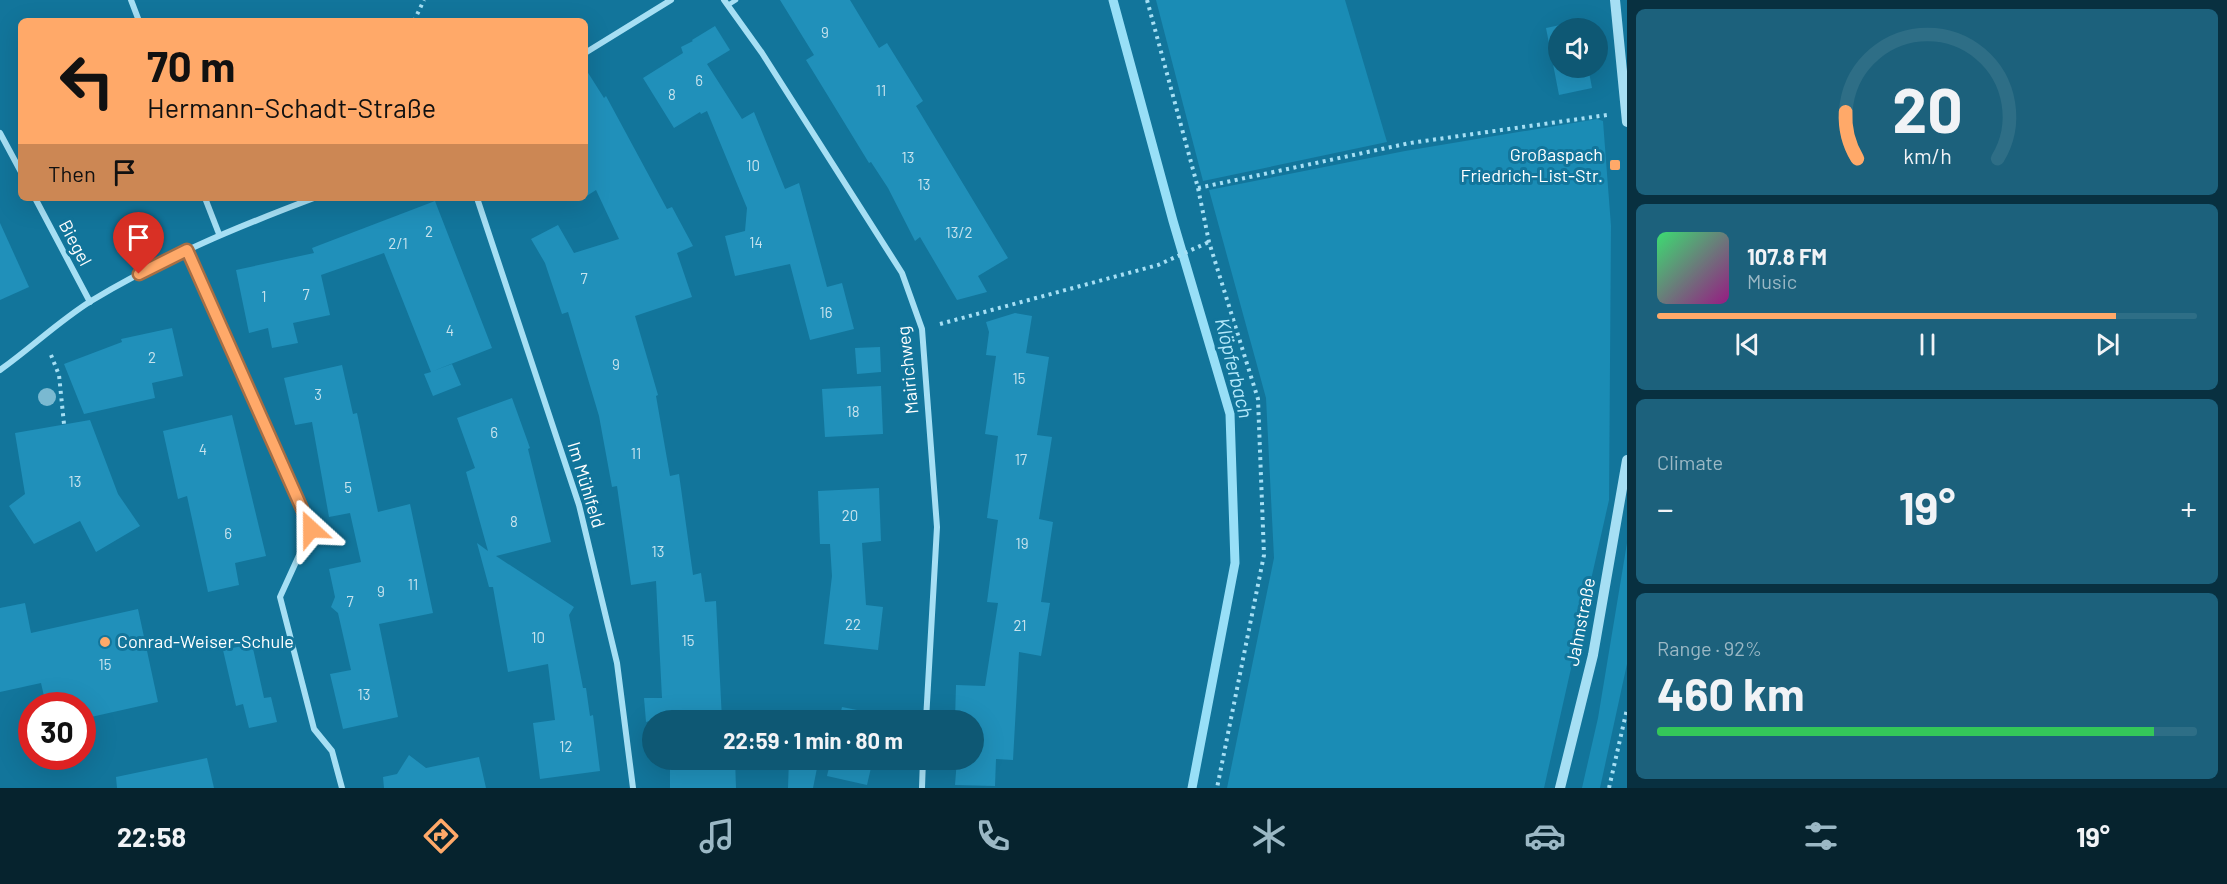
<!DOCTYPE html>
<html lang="en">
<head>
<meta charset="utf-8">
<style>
  :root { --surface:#0e5874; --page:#1c617c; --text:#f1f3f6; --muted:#9bb8c5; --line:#2e6e86; --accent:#ffa969 }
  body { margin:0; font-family:Barlow,sans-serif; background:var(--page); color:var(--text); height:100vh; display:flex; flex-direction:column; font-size:22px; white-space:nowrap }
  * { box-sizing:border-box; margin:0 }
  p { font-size:20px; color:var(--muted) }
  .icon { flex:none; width:33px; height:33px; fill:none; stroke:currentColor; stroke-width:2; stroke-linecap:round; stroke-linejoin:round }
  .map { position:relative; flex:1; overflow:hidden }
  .drawer { display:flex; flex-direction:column; gap:9px; padding:9px; background:#083040; width:600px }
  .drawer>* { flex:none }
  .guide { position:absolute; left:18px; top:18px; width:570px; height:183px; border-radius:9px; box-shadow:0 6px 24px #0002; background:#ffa969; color:#111; overflow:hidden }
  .buttons { position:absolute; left:1548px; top:18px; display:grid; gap:12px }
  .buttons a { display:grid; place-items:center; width:60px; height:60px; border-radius:50%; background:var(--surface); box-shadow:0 6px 24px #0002; font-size:30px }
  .speed { position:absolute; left:18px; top:692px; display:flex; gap:12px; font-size:30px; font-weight:700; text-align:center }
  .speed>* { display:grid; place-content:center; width:78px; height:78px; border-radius:50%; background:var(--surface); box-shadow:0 6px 24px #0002; line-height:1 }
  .speed .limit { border:9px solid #d22; background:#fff; color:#111 }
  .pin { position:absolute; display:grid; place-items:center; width:51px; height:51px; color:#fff; margin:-62px -26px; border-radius:50% 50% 50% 0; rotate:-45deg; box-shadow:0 0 6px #0007 }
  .pin .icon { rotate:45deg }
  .me { position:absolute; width:66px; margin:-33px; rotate:336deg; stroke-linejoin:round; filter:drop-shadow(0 0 4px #0008) }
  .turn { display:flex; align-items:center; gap:21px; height:126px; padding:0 30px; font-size:27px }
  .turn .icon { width:78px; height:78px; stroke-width:2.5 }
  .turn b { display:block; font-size:42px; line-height:51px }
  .then { display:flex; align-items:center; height:57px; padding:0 30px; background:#0003; gap:12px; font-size:22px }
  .big { font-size:45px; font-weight:700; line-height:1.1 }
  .drawer .tile { flex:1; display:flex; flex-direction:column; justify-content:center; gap:9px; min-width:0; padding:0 21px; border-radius:9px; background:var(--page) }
  .drawer .dial { align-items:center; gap:0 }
  .dial svg { height:156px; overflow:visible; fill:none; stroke:var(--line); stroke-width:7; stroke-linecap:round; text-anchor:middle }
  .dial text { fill:var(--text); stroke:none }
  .song { display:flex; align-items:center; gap:18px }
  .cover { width:72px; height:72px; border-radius:9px; background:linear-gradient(135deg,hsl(140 70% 55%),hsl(310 70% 35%)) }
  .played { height:6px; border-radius:3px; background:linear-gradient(90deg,var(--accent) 85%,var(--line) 85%) }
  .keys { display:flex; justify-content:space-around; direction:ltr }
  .heat { display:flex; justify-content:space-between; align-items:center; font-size:33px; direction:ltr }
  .charge { height:9px; border-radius:4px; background:linear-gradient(90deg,#34c759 92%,var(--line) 0) }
  .trip { position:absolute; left:642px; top:710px; width:342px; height:60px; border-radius:30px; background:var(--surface); box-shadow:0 6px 24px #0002; font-weight:700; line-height:60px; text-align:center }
  .tab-bar { display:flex; height:96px; justify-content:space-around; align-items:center; background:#06232e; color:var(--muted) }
  .tab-bar .icon { width:42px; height:42px }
  .tab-bar .on { color:var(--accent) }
  .tab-bar b { font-size:27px; color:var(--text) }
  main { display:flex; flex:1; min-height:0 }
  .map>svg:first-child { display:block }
  .green { fill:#1a8cb5 }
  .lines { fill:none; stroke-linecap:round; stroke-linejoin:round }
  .stream { stroke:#98dff7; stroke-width:9 }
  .building { fill:#2090ba }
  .path { stroke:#a6dff4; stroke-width:4; stroke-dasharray:3 4.5; stroke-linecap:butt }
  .service { stroke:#a6dff4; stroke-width:4.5 }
  .minor { stroke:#a6dff4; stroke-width:6 }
  .tertiary { stroke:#a6dff4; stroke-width:10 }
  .tree { fill:#7ab9d1 }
  .route-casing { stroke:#a66e44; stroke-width:15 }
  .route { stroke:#ffa969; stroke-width:10 }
  .poi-dot { fill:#ffa969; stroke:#12759b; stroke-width:2 }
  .labels { text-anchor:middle; stroke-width:6; stroke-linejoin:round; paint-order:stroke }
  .number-label { font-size:15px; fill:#c7e3ee }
  .poi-label { font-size:18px; fill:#fff; stroke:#12759b; text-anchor:end }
  .street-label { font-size:18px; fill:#fff; stroke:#12759b }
  .water-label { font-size:20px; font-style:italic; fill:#b3e8fa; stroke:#12759b }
</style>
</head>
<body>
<main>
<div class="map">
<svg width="1627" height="788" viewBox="0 0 1627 788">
  <rect width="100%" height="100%" fill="#12759b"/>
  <g class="green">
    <polygon points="1156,0 1345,0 1387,142 1203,181"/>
    <polygon points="1597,119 1603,121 1611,226 1609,500 1544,788 1227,788 1274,558 1266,398 1209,190 1405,151"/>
    <polygon points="1627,543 1627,664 1600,788 1582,788 1598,718"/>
  </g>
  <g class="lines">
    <polyline class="stream" points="1113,0 1173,221 1230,414 1235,563 1192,788"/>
  </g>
  <g class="building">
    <polygon points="780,0 850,0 879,48 887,43 923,101 916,106 1008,258 978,276 987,292 957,300 920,237 915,241 888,188 871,162 869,163 806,60 814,55"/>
    <polygon points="1584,20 1586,28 1558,28 1558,68 1594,68 1595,71 1589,72 1592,88 1559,95 1546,28"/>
    <polygon points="715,26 730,50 707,64 742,119 754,112 785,189 799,183 827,287 842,283 854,329 810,340 790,264 735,276 725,236 745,231 747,208 707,111 701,114 700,112 674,128 643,78 683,53 681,47 693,41 696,46 692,40"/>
    <polygon points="585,68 604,98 606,96 667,209 672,207 693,246 677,253 692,297 635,316 658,395 656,396 670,476 679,474 693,575 701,573 705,602 716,601 722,720 652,720 646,722 644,698 662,698 656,581 631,585 617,486 612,487 599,416 568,312 562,314 545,263 531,239 558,225 574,253 619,239 596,190 585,197"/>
    <polygon points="435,201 492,348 433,371 452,364 461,385 433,396 424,374 431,372 384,253 321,275 330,315 293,323 298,343 272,348 268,328 249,333 236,270 314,253 312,248"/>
    <polygon points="0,223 29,287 0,300"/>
    <polygon points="1015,313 1032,316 1026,353 1049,357 1037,435 1052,437 1039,519 1053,522 1041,602 1050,603 1041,656 1019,652 1013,760 996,759 995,786 955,785 957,759 974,759 974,720 955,720 956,685 985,686 998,603 987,602 998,520 987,518 998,436 985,434 996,356 986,355 989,332 986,322"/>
    <polygon points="172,328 183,376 152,383 155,398 84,414 64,364 122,342 121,339"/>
    <polygon points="880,347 881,372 857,374 855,348"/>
    <polygon points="342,365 353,414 357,413 378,512 410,504 433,613 379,624 398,717 343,729 330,674 351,670 338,613 331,607 335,597 329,569 361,562 350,513 329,517 312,422 295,425 284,378"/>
    <polygon points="881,386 883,434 825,437 822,389"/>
    <polygon points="512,398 530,448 528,449 551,542 496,556 574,607 569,615 583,688 586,688 590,716 593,715 600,771 540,779 533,723 555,720 548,664 508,672 493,587 489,587 477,543 488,551 466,472 475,468 457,418"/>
    <polygon points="232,415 266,556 235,563 239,585 208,592 187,496 178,499 163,431"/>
    <polygon points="90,420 118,494 140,526 96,552 80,521 34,544 9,506 25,494 15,433"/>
    <polygon points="879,488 881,541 862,543 866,605 883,607 878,650 824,644 832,576 830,544 820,544 818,491"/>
    <polygon points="25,603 31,633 138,609 158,702 82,719 82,705 46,705 41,683 0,692 0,608"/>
    <polygon points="252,644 264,698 271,697 277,722 249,728 243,704 236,706 223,650"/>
    <polygon points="842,707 882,715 881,720 839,720"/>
    <polygon points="409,755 426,768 479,757 486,788 384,788 383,777 397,774"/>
    <polygon points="207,758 214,788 117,788 116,777"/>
    <polygon points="670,759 735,759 736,788 670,788"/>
    <polygon points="831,759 873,759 867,785 827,776"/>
    <polygon points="789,760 817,768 813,788 788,788"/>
  </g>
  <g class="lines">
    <g class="path">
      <polyline points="1147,0 1198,188 1209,242 1258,399 1264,555 1217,788"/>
      <polyline points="414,21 424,0"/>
      <polyline points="1198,188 1410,143 1607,115"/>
      <polyline points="940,324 1158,265 1209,242"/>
      <polyline points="51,355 59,375 64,424"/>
      <polyline points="1609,788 1627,709"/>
    </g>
    <polyline class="service" points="728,5 736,0"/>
    <g class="minor">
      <polyline points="131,0 139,21"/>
      <polyline points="724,0 762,53 902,273 922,329 937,527 926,720"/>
      <polyline points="585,53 671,0"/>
      <polyline points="0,133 21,172"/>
      <polyline points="35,198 90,302"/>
      <polyline points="205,198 219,234"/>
      <polyline points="477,198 579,505 617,663 633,788"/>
      <polyline points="187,250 311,529 280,597 314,729 332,751 342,788"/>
      <path d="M0,370C31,348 59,321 91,301C162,258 237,227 314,198"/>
      <polyline points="922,788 923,759"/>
    </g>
    <g class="tertiary">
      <polyline points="1615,0 1627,122"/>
      <polyline points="1560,788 1593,655 1627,460"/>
    </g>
  </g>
  <circle class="tree" cx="47" cy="397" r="9"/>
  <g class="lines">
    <g class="route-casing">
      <polyline id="route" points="139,274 187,250 311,529"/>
    </g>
    <use href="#route" class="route"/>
  </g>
  <g class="poi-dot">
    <rect x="1609" y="159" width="12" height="12" rx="3"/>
    <circle cx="105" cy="642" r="6"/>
  </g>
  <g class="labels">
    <g class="number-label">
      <text x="825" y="38">9</text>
      <text x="699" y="86">6</text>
      <text x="881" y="96">11</text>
      <text x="672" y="100">8</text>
      <text x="908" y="163">13</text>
      <text x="753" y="171">10</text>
      <text x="924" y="190">13</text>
      <text x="429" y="237">2</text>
      <text x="959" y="238">13/2</text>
      <text x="756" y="248">14</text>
      <text x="398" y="249">2/1</text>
      <text x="584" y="284">7</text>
      <text x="306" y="300">7</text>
      <text x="264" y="302">1</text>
      <text x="826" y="318">16</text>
      <text x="450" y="336">4</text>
      <text x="152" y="363">2</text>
      <text x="616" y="370">9</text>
      <text x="1019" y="384">15</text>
      <text x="318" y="400">3</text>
      <text x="853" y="417">18</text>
      <text x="494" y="438">6</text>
      <text x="203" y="455">4</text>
      <text x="636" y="459">11</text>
      <text x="1021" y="465">17</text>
      <text x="75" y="487">13</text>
      <text x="348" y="493">5</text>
      <text x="850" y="521">20</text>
      <text x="514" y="527">8</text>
      <text x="228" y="539">6</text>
      <text x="1022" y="549">19</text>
      <text x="658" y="557">13</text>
      <text x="413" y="590">11</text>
      <text x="381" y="597">9</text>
      <text x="350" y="607">7</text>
      <text x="853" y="630">22</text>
      <text x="1020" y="631">21</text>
      <text x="538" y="643">10</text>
      <text x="688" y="646">15</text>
      <text x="105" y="670">15</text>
      <text x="364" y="700">13</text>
      <text x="566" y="752">12</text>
    </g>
    <g class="poi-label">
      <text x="1603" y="161">Großaspach<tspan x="1603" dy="21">Friedrich-List-Str.</tspan></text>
      <text x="117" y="648" text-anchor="start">Conrad-Weiser-Schule</text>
    </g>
    <g class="street-label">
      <text transform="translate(75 243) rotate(62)" y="6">Biegel</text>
      <text transform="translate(908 370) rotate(-96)" y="6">Mairichweg</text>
      <text transform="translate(586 485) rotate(73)" y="6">Im Mühlfeld</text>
      <text transform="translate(1581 622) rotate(-79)" y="6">Jahnstraße</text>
    </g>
    <g class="water-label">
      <text transform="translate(1234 368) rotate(76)" y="7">Klöpferbach</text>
    </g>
  </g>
</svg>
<div class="buttons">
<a><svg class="icon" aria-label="sound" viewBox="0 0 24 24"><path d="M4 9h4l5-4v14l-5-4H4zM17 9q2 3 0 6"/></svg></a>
</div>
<div class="speed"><div class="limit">30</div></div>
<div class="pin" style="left:139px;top:274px;background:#d93025"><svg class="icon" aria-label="arrive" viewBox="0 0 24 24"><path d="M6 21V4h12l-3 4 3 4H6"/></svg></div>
<svg class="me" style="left:311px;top:529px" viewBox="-20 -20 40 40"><path d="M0-17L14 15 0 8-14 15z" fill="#ffa969" stroke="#fff" stroke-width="4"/></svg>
<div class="trip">22:59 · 1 min · 80 m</div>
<div class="guide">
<div class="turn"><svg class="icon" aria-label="left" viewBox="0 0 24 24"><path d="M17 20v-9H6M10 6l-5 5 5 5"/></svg><div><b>70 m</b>Hermann-Schadt-Straße</div></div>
<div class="then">Then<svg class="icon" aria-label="arrive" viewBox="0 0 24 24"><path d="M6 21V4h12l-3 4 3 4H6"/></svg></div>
</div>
</div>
<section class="drawer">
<div class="tile dial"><svg viewBox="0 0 100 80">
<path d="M14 69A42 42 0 1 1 86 69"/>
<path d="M14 69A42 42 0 0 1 8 45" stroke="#ffa969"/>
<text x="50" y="56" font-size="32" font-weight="700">20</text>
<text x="50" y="72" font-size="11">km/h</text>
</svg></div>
<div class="tile">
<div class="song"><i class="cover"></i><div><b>107.8 FM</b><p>Music</p></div></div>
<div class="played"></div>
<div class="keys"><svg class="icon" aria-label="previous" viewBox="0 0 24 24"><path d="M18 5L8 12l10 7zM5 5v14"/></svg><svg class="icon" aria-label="pause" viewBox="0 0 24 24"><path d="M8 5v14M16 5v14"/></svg><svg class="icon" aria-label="next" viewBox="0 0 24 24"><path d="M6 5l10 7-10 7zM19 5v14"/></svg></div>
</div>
<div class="tile"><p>Climate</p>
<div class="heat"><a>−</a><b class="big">19°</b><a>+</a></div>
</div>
<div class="tile"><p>Range · 92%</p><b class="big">460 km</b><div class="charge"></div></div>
</section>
</main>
<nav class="tab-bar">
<b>22:58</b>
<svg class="icon on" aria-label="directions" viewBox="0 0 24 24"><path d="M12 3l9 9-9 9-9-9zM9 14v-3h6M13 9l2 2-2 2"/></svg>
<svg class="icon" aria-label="music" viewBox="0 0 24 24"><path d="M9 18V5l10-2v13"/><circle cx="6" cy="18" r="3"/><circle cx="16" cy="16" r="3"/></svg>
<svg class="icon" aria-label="phone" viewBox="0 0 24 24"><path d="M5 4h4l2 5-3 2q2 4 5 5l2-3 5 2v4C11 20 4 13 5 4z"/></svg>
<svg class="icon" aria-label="climate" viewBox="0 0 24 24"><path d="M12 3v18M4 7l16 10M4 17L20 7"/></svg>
<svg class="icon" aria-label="car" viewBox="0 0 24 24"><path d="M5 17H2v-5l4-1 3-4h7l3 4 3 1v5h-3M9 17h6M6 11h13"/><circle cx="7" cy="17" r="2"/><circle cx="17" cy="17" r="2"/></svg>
<svg class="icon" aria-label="filters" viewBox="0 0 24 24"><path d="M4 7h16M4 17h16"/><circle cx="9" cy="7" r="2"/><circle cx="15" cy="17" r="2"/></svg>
<b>19°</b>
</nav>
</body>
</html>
